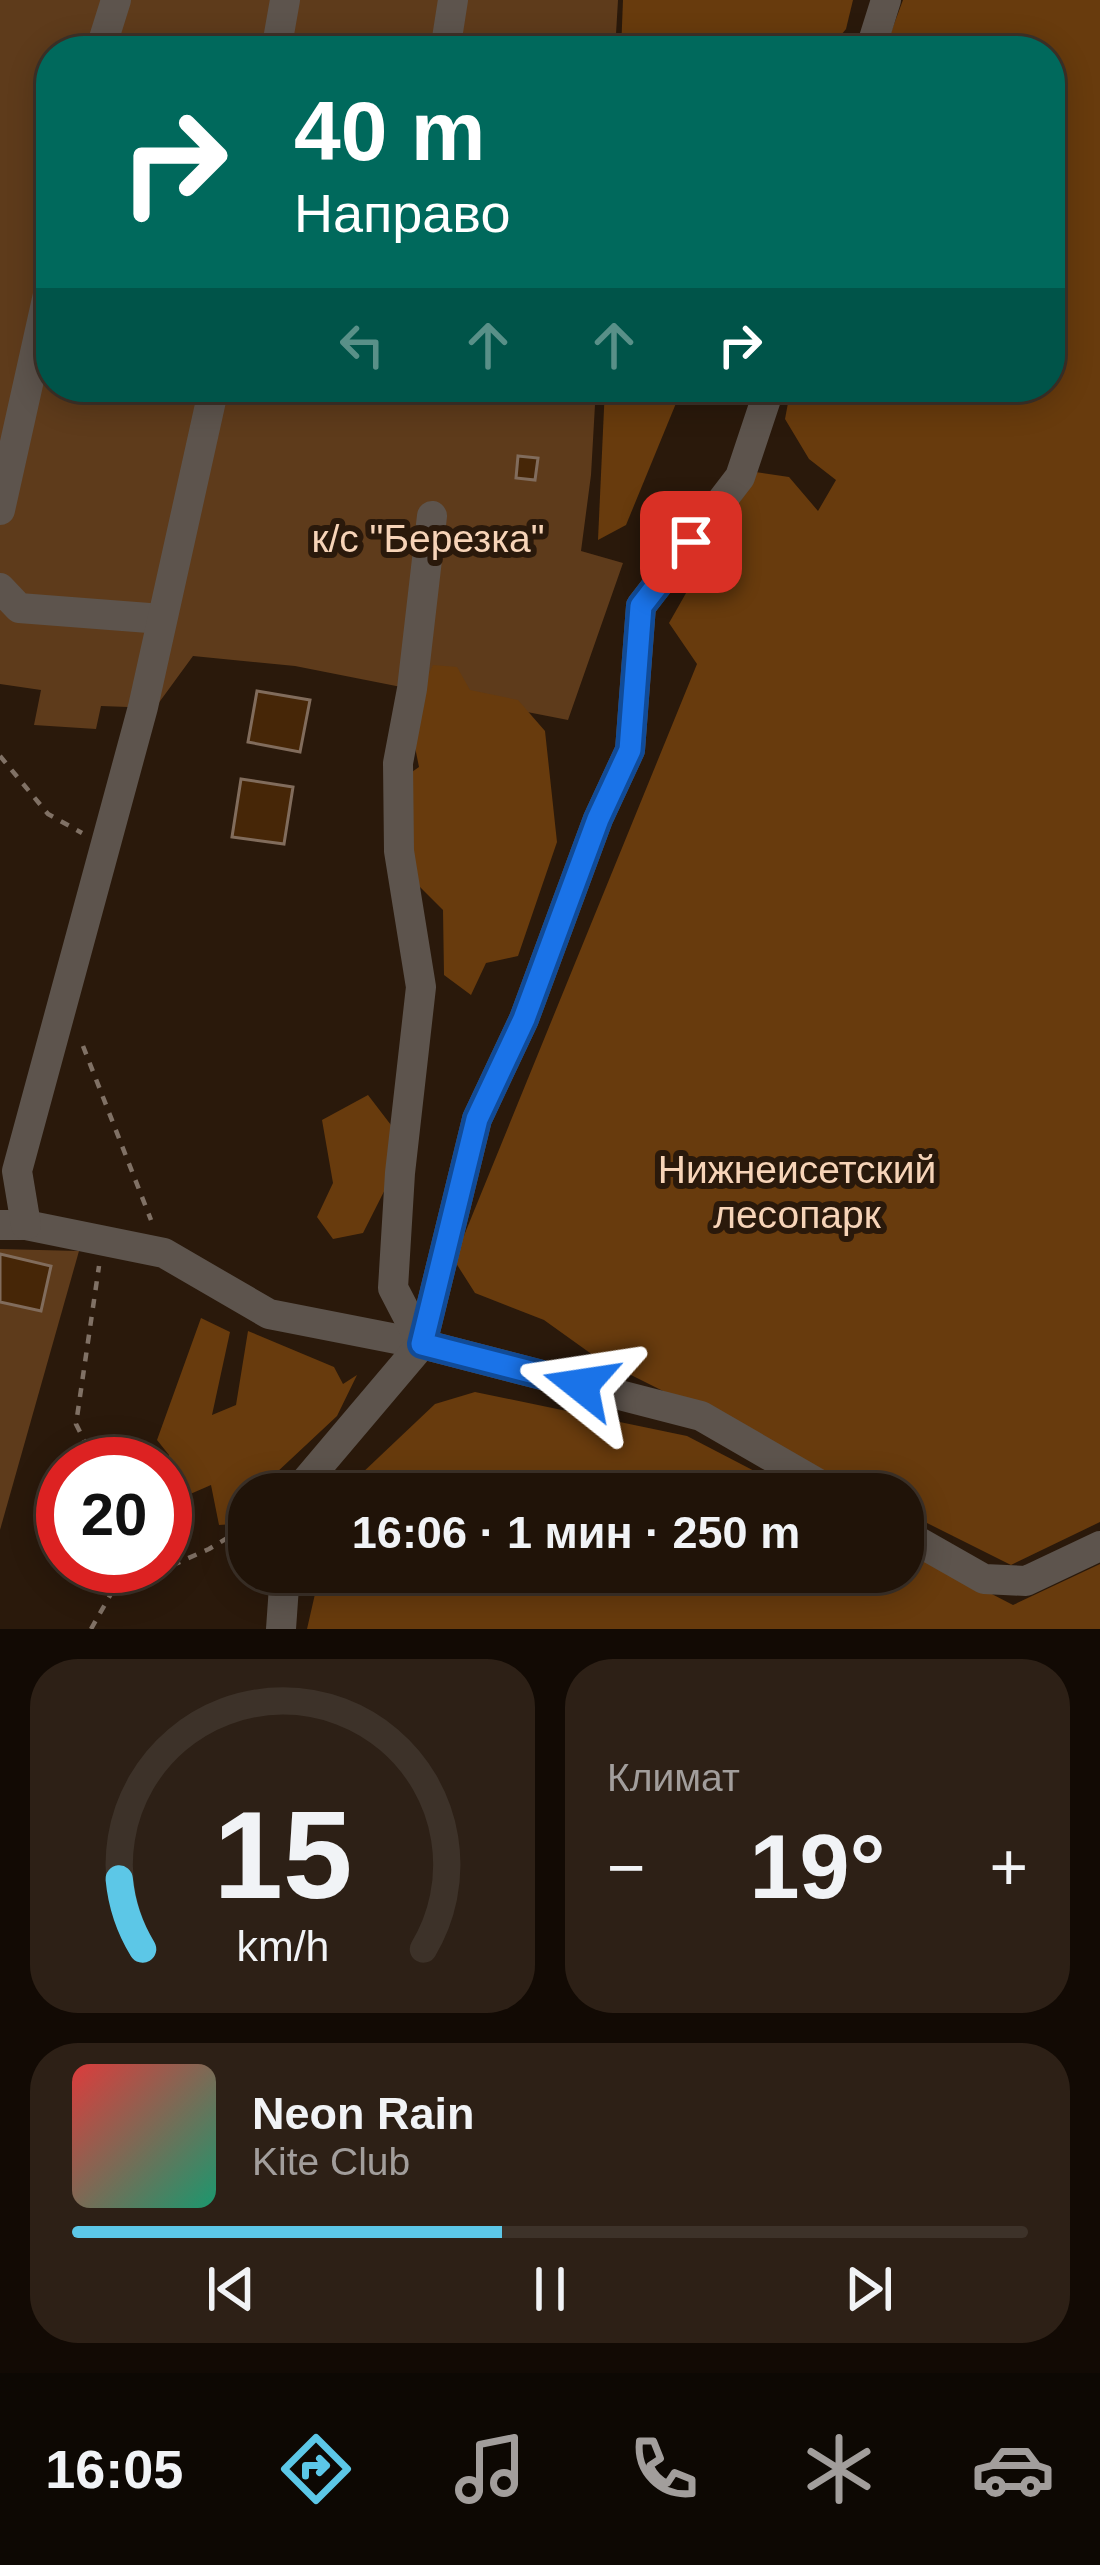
<!DOCTYPE html>
<html lang="ru">
<head>
<meta charset="utf-8">
<style>
  :root { --surface:#201308; --page:#2d2016; --text:#f1f3f6; --muted:#a29e9c; --line:#3d3229; --accent:#5cc7e7 }
  body { margin:0; font-family:Helvetica,sans-serif; background:var(--page); color:var(--text); height:100vh; display:flex; flex-direction:column; font-size:45px; white-space:nowrap }
  * { box-sizing:border-box; margin:0 }
  p { font-size:39px; color:var(--muted) }
  .icon { flex:none; width:66px; height:66px; fill:none; stroke:currentColor; stroke-width:2; stroke-linecap:round; stroke-linejoin:round }
  .map { position:relative; height:1629px; overflow:hidden }
  .sheet { display:flex; flex-direction:column; gap:30px; padding:30px; background:#120a04; flex:1 }
  .sheet>* { flex:none }
  .banner { position:absolute; left:36px; top:36px; width:1029px; height:366px; border-radius:48px; box-shadow:0 6px 30px #0003,0 0 0 3px var(--line); background:#00695c; color:#fff; overflow:hidden }
  .speed { position:absolute; left:36px; top:1437px; display:flex; gap:24px; font-size:60px; font-weight:700; text-align:center }
  .speed>* { display:grid; place-content:center; width:156px; height:156px; border-radius:50%; background:var(--surface); box-shadow:0 6px 30px #0003,0 0 0 3px var(--line); line-height:1 }
  .speed .limit { border:18px solid #d22; background:#fff; color:#111 }
  .pin { position:absolute; display:grid; place-items:center; width:102px; height:102px; color:#fff; margin:-51px; border-radius:24px; box-shadow:0 6px 18px #0006 }
  .me { position:absolute; width:132px; margin:-66px; rotate:285deg; stroke-linejoin:round; filter:drop-shadow(0 0 9px #0008) }
  .turn { display:flex; align-items:center; gap:42px; height:252px; padding:0 60px; font-size:54px }
  .turn .icon { width:156px; height:156px; stroke-width:2.5 }
  .turn b { display:block; font-size:84px; line-height:102px }
  .lanes { display:flex; align-items:center; height:114px; padding:0 60px; background:#0003; justify-content:center; gap:60px; direction:ltr }
  .lanes .off { opacity:.35 }
  .big { font-size:90px; font-weight:600; line-height:1.1 }
  .sheet .card { flex:1; display:flex; flex-direction:column; justify-content:center; gap:18px; min-width:0; padding:0 42px; border-radius:48px; background:var(--page) }
  .sheet .dial { align-items:center; gap:0 }
  .dial svg { height:312px; overflow:visible; fill:none; stroke:var(--line); stroke-width:7; stroke-linecap:round; text-anchor:middle }
  .dial text { fill:var(--text); stroke:none }
  .song { display:flex; align-items:center; gap:36px }
  .cover { width:144px; height:144px; border-radius:18px; background:linear-gradient(135deg,hsl(0 70% 55%),hsl(160 70% 35%)) }
  .played { height:12px; border-radius:6px; background:linear-gradient(90deg,var(--accent) 45%,var(--line) 45%) }
  .keys { display:flex; justify-content:space-around; direction:ltr }
  .heat { display:flex; justify-content:space-between; align-items:center; font-size:66px; direction:ltr }
  .sheet .tiles { flex:1; display:grid; gap:30px; grid-template-columns:1fr 1fr }
  .card:last-child { grid-column:span 2 }
  .trip { position:absolute; left:228px; top:1473px; width:696px; height:120px; border-radius:48px; background:var(--surface); box-shadow:0 6px 30px #0003,0 0 0 3px var(--line); font-weight:600; line-height:120px; text-align:center }
  .dock { display:flex; height:192px; justify-content:space-around; align-items:center; background:#0d0803; color:var(--muted) }
  .dock .icon { width:84px; height:84px }
  .dock .on { color:var(--accent) }
  .dock b { font-size:54px; color:var(--text) }
  .map>svg:first-child { display:block }
  .green { fill:#5e3b1b }
  .forest { fill:#683b0d }
  .building { fill:#462607; stroke:#816c5c; stroke-width:3 }
  .lines { fill:none; stroke-linecap:round; stroke-linejoin:round }
  .path { stroke:#807165; stroke-width:4.5; stroke-dasharray:9 9; stroke-linecap:butt }
  .minor { stroke:#5d544d; stroke-width:30 }
  .route-casing { stroke:#114b97; stroke-width:30 }
  .route { stroke:#1a73e8; stroke-width:21 }
  .labels { text-anchor:middle; stroke-width:12; stroke-linejoin:round; paint-order:stroke }
  .park-label { font-size:39px; fill:#f7d4b8; stroke:#2a190b }
</style>
</head>
<body>
<div class="map">
<svg width="1100" height="1629" viewBox="0 0 1100 1629">
  <rect width="100%" height="100%" fill="#2a190b"/>
  <g class="green">
    <polygon points="0,0 618,0 615,51 51,51 51,387 596,387 591,475 581,551 623,563 568,720 295,666 193,656 155,708 101,706 96,729 34,725 41,690 0,684"/>
    <polygon points="0,1249 79,1251 0,1530"/>
  </g>
  <g class="forest">
    <polygon points="623,0 853,0 846,29 828,51 621,51"/>
    <polygon points="903,0 1100,0 1100,1522 1011,1565 903,1511 903,1494 869,1494 597,1358 544,1320 475,1293 454,1260 697,664 669,623 755,472 789,477 818,511 836,480 809,459 785,419 791,387 1050,387 1050,51 884,51"/>
    <polygon points="605,387 679,387 679,396 626,525 598,540"/>
    <polygon points="433,665 457,667 470,690 518,700 545,731 557,842 518,956 486,963 471,995 444,975 443,910 415,882 399,781 419,767 409,717"/>
    <polygon points="368,1095 407,1146 363,1233 333,1239 317,1217 333,1183 322,1120"/>
    <polygon points="201,1318 230,1332 212,1415 236,1405 248,1331 334,1367 343,1384 357,1375 337,1416 275,1474 266,1494 249,1494 249,1523 219,1525 211,1485 165,1505 169,1455 157,1440"/>
    <polygon points="475,1392 687,1436 799,1494 340,1494 435,1404"/>
    <polygon points="903,1548 1013,1605 1100,1564 1100,1629 307,1629 320,1572 903,1572"/>
  </g>
  <g class="building">
    <polygon points="518,456 538,458 535,480 516,478"/>
    <polygon points="257,691 310,700 300,752 248,742"/>
    <polygon points="241,779 293,787 284,844 232,837"/>
    <polygon points="0,1254 51,1266 41,1311 0,1302"/>
  </g>
  <g class="lines">
    <g class="path">
      <polyline points="0,756 48,814 82,833"/>
      <polyline points="83,1046 151,1220"/>
      <polyline points="96,1464 76,1424 99,1266"/>
      <polyline points="112,1566 112,1592"/>
      <polyline points="91,1629 112,1592 209,1549 249,1525"/>
    </g>
    <g class="minor">
      <polyline points="100,51 116,0"/>
      <polyline points="276,51 285,0"/>
      <polyline points="445,51 453,0"/>
      <polyline points="870,51 886,0"/>
      <polyline points="0,510 51,281"/>
      <polyline points="0,588 19,608 162,619"/>
      <polyline points="0,1225 26,1225 164,1253 269,1314 422,1344 701,1416 836,1494"/>
      <polyline points="26,1225 17,1171 143,707 214,387"/>
      <polyline points="422,1344 393,1288 400,1173 421,987 399,851 398,763 412,689 432,516"/>
      <polyline points="295,1494 422,1344 477,1119 524,1019 598,819 630,750 641,606 740,477 770,387"/>
      <polyline points="903,1533 984,1579 1026,1581 1100,1546"/>
      <polyline points="281,1629 285,1572"/>
    </g>
  </g>
  <g class="lines">
    <g class="route-casing">
      <polyline id="route" points="581,1385 422,1344 477,1119 524,1019 598,819 630,750 641,606 691,542"/>
    </g>
    <use href="#route" class="route"/>
  </g>
  <g class="labels">
    <g class="park-label">
      <text x="428" y="552">к/с "Березка"</text>
      <text x="797" y="1183">Нижнеисетский<tspan x="797" dy="45">лесопарк</tspan></text>
    </g>
  </g>
</svg>
<div class="speed"><div class="limit">20</div></div>
<div class="pin" style="left:691px;top:542px;background:#d93025"><svg class="icon" aria-label="arrive" viewBox="0 0 24 24"><path d="M6 21V4h12l-3 4 3 4H6"/></svg></div>
<svg class="me" style="left:581px;top:1385px" viewBox="-20 -20 40 40"><path d="M0-17L14 15 0 8-14 15z" fill="#1a73e8" stroke="#fff" stroke-width="4"/></svg>
<div class="trip">16:06 · 1 мин · 250 m</div>
<div class="banner">
<div class="turn"><svg class="icon" aria-label="right" viewBox="0 0 24 24"><path d="M7 20v-9h11M14 6l5 5-5 5"/></svg><div><b>40 m</b>Направо</div></div>
<div class="lanes"><svg class="icon off" aria-label="left" viewBox="0 0 24 24"><path d="M17 20v-9H6M10 6l-5 5 5 5"/></svg><svg class="icon off" aria-label="ahead" viewBox="0 0 24 24"><path d="M12 20V5M6 11l6-6 6 6"/></svg><svg class="icon off" aria-label="ahead" viewBox="0 0 24 24"><path d="M12 20V5M6 11l6-6 6 6"/></svg><svg class="icon" aria-label="right" viewBox="0 0 24 24"><path d="M7 20v-9h11M14 6l5 5-5 5"/></svg></div>
</div>
</div>
<section class="sheet">
<div class="tiles">
<div class="card dial"><svg viewBox="0 0 100 80">
<path d="M14 69A42 42 0 1 1 86 69"/>
<path d="M14 69A42 42 0 0 1 8 51" stroke="#5cc7e7"/>
<text x="50" y="56" font-size="32" font-weight="700">15</text>
<text x="50" y="72" font-size="11">km/h</text>
</svg></div>
<div class="card"><p>Климат</p>
<div class="heat"><a>−</a><b class="big">19°</b><a>+</a></div>
</div>
<div class="card">
<div class="song"><i class="cover"></i><div><b>Neon Rain</b><p>Kite Club</p></div></div>
<div class="played"></div>
<div class="keys"><svg class="icon" aria-label="previous" viewBox="0 0 24 24"><path d="M18 5L8 12l10 7zM5 5v14"/></svg><svg class="icon" aria-label="pause" viewBox="0 0 24 24"><path d="M8 5v14M16 5v14"/></svg><svg class="icon" aria-label="next" viewBox="0 0 24 24"><path d="M6 5l10 7-10 7zM19 5v14"/></svg></div>
</div>
</div>
</section>
<nav class="dock">
<b>16:05</b>
<svg class="icon on" aria-label="directions" viewBox="0 0 24 24"><path d="M12 3l9 9-9 9-9-9zM9 14v-3h6M13 9l2 2-2 2"/></svg>
<svg class="icon" aria-label="music" viewBox="0 0 24 24"><path d="M9 18V5l10-2v13"/><circle cx="6" cy="18" r="3"/><circle cx="16" cy="16" r="3"/></svg>
<svg class="icon" aria-label="phone" viewBox="0 0 24 24"><path d="M5 4h4l2 5-3 2q2 4 5 5l2-3 5 2v4C11 20 4 13 5 4z"/></svg>
<svg class="icon" aria-label="climate" viewBox="0 0 24 24"><path d="M12 3v18M4 7l16 10M4 17L20 7"/></svg>
<svg class="icon" aria-label="car" viewBox="0 0 24 24"><path d="M5 17H2v-5l4-1 3-4h7l3 4 3 1v5h-3M9 17h6M6 11h13"/><circle cx="7" cy="17" r="2"/><circle cx="17" cy="17" r="2"/></svg>
</nav>
</body>
</html>
